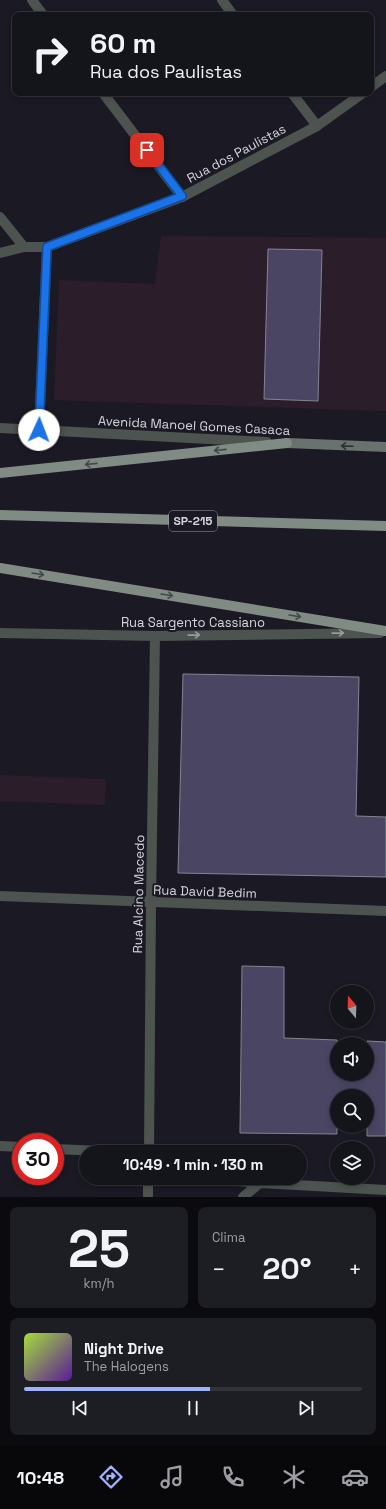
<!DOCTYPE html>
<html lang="pt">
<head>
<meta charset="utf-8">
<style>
  :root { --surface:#14141b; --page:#1d1d24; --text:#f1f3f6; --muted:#9d9ea3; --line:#33333a; --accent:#9fb3fd }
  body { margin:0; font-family:"Space Grotesk",sans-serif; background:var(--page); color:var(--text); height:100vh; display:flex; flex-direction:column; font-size:15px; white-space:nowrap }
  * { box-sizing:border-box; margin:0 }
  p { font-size:13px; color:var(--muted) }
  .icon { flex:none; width:22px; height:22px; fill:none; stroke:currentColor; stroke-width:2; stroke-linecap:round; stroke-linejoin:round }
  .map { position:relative; height:1197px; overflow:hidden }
  .details { display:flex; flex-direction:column; gap:10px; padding:10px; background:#0b0b0f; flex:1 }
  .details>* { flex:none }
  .guide { position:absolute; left:12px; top:12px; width:362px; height:84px; border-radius:8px; box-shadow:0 2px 6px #0003,0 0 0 1px var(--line); background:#14141b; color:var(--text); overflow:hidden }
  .needle { width:26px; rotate:341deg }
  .controls { position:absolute; left:330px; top:985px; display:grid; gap:8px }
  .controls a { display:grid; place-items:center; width:44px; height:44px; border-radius:50%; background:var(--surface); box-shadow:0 2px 6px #0003,0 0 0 1px var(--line); font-size:20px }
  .speed { position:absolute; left:12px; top:1133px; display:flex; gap:8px; font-size:20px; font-weight:700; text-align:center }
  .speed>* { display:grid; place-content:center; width:52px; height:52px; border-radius:50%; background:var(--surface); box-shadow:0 2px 6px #0003,0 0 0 1px var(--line); line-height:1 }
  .speed .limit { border:6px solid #d22; background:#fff; color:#111 }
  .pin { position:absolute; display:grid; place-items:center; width:34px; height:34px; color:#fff; margin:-17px; border-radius:8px; box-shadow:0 2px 6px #0006 }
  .me { position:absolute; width:44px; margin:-22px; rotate:2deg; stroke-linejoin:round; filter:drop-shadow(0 0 3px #0008) }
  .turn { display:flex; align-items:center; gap:14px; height:84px; padding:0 12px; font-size:18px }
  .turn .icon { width:52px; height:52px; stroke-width:2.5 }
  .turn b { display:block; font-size:28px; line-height:34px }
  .big { font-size:30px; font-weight:600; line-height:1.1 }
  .details .widget { flex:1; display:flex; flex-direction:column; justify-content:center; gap:6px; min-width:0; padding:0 14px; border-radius:8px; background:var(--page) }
  .details .dial { align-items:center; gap:0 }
  .dial b { font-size:52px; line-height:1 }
  .song { display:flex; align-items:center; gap:12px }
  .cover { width:48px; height:48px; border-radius:6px; background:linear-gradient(135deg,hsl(80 70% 55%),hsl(270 70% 35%)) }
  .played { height:4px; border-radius:2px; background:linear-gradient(90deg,var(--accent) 55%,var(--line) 55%) }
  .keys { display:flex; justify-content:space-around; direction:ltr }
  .heat { display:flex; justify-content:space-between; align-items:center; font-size:22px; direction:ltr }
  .details .tiles { flex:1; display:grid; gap:10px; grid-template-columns:1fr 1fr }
  .widget:last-child { grid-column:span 2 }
  .trip { position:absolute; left:79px; top:1145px; width:228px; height:40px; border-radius:20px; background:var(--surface); box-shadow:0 2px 6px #0003,0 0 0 1px var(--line); font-weight:600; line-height:40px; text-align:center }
  .menu { display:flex; height:64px; justify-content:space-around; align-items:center; background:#08080b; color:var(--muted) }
  .menu .icon { width:28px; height:28px }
  .menu .current { color:var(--accent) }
  .menu b { font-size:18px; color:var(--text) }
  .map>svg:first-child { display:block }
  .industrial { fill:#2b1d29 }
  .building { fill:#494563; stroke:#858491 }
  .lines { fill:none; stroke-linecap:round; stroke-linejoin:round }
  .minor { stroke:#4d534f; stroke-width:10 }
  .tertiary { stroke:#4d534f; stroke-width:10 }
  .secondary { stroke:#6a726d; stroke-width:10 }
  .primary { stroke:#808b84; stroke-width:10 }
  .oneway { stroke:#2f3036 }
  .oneway2 { stroke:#43474a }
  .oneway3 { stroke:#989a9d }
  .route-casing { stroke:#114b97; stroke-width:10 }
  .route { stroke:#1a73e8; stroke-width:7 }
  .labels { text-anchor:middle; stroke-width:4; stroke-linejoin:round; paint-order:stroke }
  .shield { fill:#1b1a24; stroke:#9e9da6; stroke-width:1 }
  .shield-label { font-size:12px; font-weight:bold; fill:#d6d5dd }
  .street-label { font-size:13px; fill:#d6d5dd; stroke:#1b1a24 }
</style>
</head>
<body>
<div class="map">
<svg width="386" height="1197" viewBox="0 0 386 1197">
  <rect width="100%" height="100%" fill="#1b1a24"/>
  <g class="industrial">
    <polygon points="161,236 386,238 386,411 54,400 59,280 155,284"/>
    <polygon points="0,775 106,779 105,805 0,801"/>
  </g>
  <g class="building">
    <polygon points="268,249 322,250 318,401 264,399"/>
    <polygon points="183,674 359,677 356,816 386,817 386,877 178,873"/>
    <polygon points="242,966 284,967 284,1038 337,1040 337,1074 367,1074 367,1041 386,1042 386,1136 367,1136 367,1096 337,1096 337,1134 240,1133"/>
  </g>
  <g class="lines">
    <g class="minor">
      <polyline points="32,0 43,15"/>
      <polyline points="222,0 233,15"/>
      <polyline points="371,87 386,76"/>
      <polyline points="103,93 182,197"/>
      <polyline points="292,93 317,126"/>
      <polyline points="0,217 24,247"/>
      <polyline points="0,253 24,247 47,247 182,197 317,126 363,93"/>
      <polyline points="0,428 267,442"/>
      <polyline points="39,430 47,247"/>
      <polyline points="0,633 155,636 380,633"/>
      <polyline points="0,896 386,911"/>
      <polyline points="0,1146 21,1147"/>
      <polyline points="55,1149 125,1152"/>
      <polyline points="149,1152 151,902 155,636"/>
      <polyline points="207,1178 260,1183"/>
      <polyline points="148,1197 148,1178"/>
    </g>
    <polyline class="tertiary" points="243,1197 260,1183 386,1190"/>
    <polyline class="secondary" points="287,443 386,447"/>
    <g class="primary">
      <polyline points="0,473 287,443"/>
      <polyline points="0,515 386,526"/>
      <polyline points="0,568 386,631"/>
    </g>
  </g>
  <defs><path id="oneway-shaft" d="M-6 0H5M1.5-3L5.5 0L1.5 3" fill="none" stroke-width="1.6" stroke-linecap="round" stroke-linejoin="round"/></defs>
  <use class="oneway" href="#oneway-shaft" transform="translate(347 446) rotate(-178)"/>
  <g class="oneway2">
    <use href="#oneway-shaft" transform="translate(220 450) rotate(174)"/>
    <use href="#oneway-shaft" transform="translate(91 464) rotate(174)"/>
    <use href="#oneway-shaft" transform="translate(38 574) rotate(9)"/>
    <use href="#oneway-shaft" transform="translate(167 595) rotate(9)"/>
    <use href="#oneway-shaft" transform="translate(295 616) rotate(9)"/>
  </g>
  <g class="oneway3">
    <use href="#oneway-shaft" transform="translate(338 633) rotate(-1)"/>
    <use href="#oneway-shaft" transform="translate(194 635) rotate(-1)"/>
  </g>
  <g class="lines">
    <g class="route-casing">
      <polyline id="route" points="39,430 47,247 182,196 147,150"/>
    </g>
    <use href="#route" class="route"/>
  </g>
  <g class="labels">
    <rect class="shield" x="169" y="511" width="48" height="20" rx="3"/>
    <g class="shield-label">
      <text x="193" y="525">SP-215</text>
    </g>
    <g class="street-label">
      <text transform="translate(236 153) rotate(-28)" y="5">Rua dos Paulistas</text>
      <text transform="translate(194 425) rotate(3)" y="5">Avenida Manoel Gomes Casaca</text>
      <text x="193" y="627">Rua Sargento Cassiano</text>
      <text transform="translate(205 891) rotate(2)" y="5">Rua David Bedim</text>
      <text transform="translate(138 894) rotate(-89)" y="5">Rua Alcino Macedo</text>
    </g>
  </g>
</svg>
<div class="controls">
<a><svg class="needle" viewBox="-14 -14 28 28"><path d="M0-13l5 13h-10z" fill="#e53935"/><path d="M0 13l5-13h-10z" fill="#9d9ea3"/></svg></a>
<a><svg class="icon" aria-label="sound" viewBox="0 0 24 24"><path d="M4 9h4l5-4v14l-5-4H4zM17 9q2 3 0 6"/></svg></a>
<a><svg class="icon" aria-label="search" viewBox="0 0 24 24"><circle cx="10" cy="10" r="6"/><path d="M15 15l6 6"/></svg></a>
<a><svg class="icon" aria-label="layers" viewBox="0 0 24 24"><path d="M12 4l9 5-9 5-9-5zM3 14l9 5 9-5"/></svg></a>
</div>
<div class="speed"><div class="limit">30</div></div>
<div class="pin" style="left:147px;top:150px;background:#d93025"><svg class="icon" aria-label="arrive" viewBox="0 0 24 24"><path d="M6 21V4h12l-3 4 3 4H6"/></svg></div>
<svg class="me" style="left:39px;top:430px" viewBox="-20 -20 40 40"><circle r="19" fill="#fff"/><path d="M0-13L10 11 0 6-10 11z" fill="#1a73e8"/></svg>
<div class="trip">10:49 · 1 min · 130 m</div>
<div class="guide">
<div class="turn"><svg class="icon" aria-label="right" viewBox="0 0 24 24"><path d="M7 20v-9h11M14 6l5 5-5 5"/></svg><div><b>60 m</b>Rua dos Paulistas</div></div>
</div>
</div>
<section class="details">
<div class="tiles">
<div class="widget dial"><b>25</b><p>km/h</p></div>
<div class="widget"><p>Clima</p>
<div class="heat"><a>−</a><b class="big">20°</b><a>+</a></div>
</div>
<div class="widget">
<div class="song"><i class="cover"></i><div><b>Night Drive</b><p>The Halogens</p></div></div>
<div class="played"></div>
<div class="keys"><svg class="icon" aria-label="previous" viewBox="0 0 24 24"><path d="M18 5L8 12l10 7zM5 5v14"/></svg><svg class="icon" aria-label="pause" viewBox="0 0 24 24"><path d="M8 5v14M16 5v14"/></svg><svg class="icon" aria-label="next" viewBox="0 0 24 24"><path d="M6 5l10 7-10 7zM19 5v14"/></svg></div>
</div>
</div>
</section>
<nav class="menu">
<b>10:48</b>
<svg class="icon current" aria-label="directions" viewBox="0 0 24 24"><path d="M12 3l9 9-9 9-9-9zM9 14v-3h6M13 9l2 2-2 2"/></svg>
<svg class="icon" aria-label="music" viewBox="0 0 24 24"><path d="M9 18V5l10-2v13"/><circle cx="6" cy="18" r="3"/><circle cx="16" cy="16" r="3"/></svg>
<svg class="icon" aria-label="phone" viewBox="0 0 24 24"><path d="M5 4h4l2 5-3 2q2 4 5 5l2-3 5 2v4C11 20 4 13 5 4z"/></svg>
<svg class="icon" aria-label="climate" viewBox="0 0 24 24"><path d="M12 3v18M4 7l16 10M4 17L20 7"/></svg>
<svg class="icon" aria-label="car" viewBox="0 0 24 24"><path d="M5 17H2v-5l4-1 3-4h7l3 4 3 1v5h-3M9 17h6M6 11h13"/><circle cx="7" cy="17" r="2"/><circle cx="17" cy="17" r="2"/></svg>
</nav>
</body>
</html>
